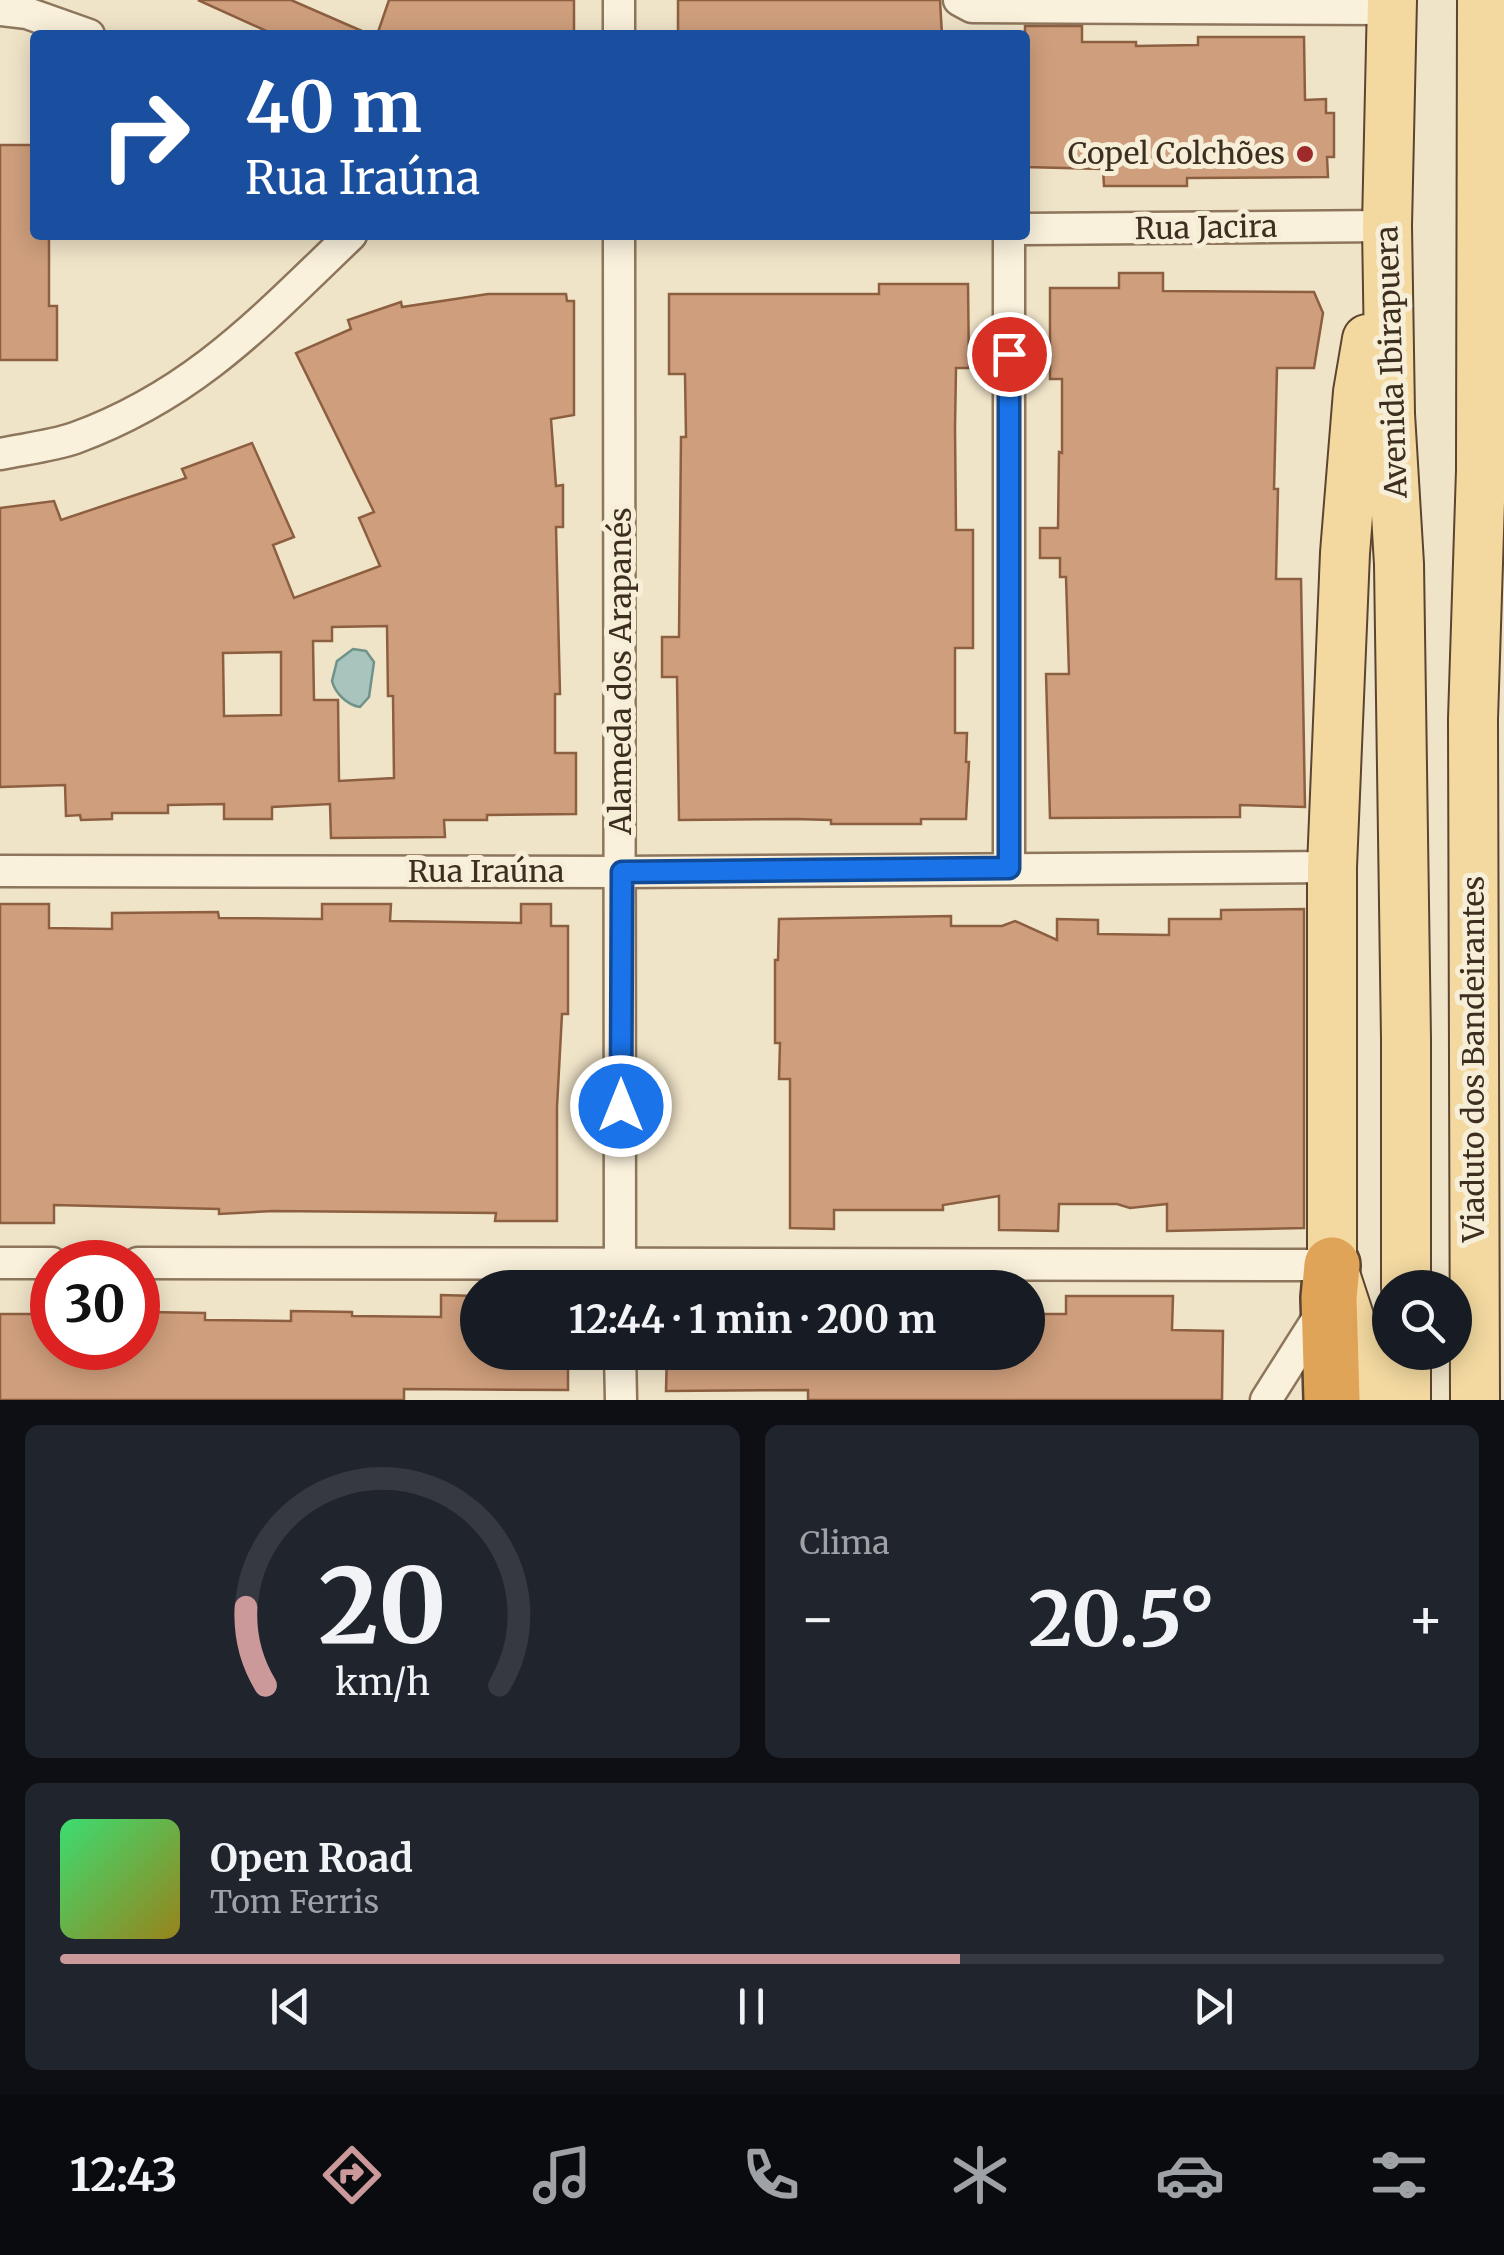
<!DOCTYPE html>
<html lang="pt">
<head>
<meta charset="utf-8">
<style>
  :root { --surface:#171b24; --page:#20242c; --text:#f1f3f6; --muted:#9ea1a6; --line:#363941; --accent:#cc999b }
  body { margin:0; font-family:Merriweather,serif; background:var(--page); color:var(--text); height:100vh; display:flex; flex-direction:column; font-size:38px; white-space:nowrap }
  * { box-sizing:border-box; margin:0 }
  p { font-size:32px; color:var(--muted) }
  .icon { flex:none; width:55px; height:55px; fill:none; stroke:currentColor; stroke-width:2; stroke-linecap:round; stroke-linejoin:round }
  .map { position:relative; height:1400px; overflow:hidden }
  .drawer { display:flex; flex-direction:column; gap:25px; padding:25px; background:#0d0f14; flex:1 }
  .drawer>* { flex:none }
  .top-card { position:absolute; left:30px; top:30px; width:1000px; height:210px; border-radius:10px; box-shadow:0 5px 25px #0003; background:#1a4fa0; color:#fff; overflow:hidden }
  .controls { position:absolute; left:1372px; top:1270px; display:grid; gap:20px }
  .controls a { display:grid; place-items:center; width:100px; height:100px; border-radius:50%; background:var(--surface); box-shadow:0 5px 25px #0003; font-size:50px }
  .speed { position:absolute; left:30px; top:1240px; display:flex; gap:20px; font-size:50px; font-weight:700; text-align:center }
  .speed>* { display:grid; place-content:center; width:130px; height:130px; border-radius:50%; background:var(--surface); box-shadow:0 5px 25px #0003; line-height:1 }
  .speed .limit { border:15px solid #d22; background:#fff; color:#111 }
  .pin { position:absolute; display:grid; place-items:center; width:85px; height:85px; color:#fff; margin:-42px; border:5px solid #fff; border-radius:50%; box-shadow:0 2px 10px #0007 }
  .me { position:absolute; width:110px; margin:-55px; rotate:0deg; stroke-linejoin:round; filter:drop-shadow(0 0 8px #0008) }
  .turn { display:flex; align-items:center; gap:35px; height:210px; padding:0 50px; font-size:45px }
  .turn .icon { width:130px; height:130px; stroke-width:2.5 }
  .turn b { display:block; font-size:70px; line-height:85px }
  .big { font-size:75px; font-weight:700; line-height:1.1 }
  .drawer .tile { flex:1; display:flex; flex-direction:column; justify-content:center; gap:15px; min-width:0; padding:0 35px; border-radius:15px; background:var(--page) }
  .drawer .dial { align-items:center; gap:0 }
  .dial svg { height:260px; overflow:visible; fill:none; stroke:var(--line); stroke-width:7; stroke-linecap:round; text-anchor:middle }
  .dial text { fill:var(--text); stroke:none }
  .song { display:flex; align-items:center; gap:30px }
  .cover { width:120px; height:120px; border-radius:15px; background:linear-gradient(135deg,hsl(140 70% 55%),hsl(50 70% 35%)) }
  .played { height:10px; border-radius:5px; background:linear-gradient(90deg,var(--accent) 65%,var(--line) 65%) }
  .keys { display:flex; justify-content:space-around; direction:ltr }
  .heat { display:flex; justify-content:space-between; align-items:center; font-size:55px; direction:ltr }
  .drawer .tiles { flex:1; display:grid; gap:25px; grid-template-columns:1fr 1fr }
  .tile:last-child { grid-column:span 2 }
  .trip { position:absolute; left:460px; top:1270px; width:585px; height:100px; border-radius:50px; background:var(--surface); box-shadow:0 5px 25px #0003; font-weight:700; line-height:100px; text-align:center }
  .tab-bar { display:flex; height:160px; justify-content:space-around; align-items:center; background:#090b0e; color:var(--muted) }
  .tab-bar .icon { width:70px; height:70px }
  .tab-bar .current { color:var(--accent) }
  .tab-bar b { font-size:45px; color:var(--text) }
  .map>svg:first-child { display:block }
  .water { fill:#a9c4bc; stroke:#6f938a; stroke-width:2.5 }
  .building { fill:#cf9f7d; stroke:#8d5f41; stroke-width:2.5; fill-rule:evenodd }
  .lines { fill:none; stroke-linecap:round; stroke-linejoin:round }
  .street-casing { stroke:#8d765c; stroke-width:35 }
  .primary-casing { stroke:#5b4430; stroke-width:52 }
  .highway-casing { stroke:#5b4430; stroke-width:60 }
  .street { stroke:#faf1dc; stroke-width:30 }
  .primary { stroke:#f3d9a0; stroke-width:48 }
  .highway { stroke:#e0a458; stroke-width:55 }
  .route-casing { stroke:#114b97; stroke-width:25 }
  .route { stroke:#1a73e8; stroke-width:18 }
  .poi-dot { fill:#9e2a2b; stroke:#f7eed8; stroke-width:4 }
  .labels { text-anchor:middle; stroke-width:10; stroke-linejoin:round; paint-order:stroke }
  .poi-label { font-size:30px; fill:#3d2e20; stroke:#f7eed8; text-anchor:end }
  .street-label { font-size:30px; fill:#3d2e20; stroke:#f7eed8 }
</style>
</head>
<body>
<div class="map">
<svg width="1504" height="1400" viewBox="0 0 1504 1400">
  <rect width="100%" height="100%" fill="#f0e4c8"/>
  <path class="water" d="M353,649L366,651L374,662L369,697L360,707C347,705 335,693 332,681L337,661Z"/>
  <g class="building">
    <polygon points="198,0 291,0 371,35 275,35"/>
    <polygon points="389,0 574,0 574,35 377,35"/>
    <polygon points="678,0 940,0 942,35 678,35"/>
    <polygon points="1025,26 1082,26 1082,42 1136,42 1136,46 1198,45 1198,37 1304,37 1305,100 1326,99 1326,113 1334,113 1334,157 1327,157 1328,177 1187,178 1187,186 1104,186 1103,169 1025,167"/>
    <polygon points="0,145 35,145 35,235 49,235 49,306 57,306 57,360 0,360"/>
    <polygon points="1119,273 1163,273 1163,291 1314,292 1323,313 1314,368 1277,368 1274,489 1278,489 1276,579 1301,579 1305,807 1240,805 1240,817 1050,818 1046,674 1069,674 1066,577 1060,577 1060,558 1040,558 1040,528 1058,528 1059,452 1062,453 1062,379 1050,379 1050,288 1119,288"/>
    <polygon points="879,284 968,284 969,368 956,368 955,428 956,530 973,530 973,648 955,648 955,733 967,733 966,762 969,762 966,819 921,819 921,824 831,824 831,820 795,819 679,820 677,677 662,677 662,637 679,637 681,437 686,437 685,374 669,374 669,294 879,294"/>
    <path d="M488,294H566L567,301H574V415L551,419L556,486L563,485V527H556L560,694H555V753H576V814L487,815V820H444L445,837L331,838L330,804L272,807V819H224V804L168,805V813H112V819L81,820L80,815L66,816L65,785L0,787V508L54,501L61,520L186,478L182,469L252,443L294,537L273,545L294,598L380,566L359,518L374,512L296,353L351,329L348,320L401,302L402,307ZM387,626L388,696H393L394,778L339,781L338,700H314L313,641H332V627ZM281,652V715L224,716L223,653Z"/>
    <polygon points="0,904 49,904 49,928 112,929 112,913 218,912 219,918 322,919 322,904 391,904 390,921 521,923 521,904 551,904 551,926 568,926 568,1014 562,1014 557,1107 557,1221 495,1221 496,1213 273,1211 219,1214 219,1209 54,1205 54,1223 0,1223"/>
    <polygon points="1304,909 1304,1228 1167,1231 1167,1204 1130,1208 1117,1204 1059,1204 1058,1231 999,1230 999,1196 943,1205 943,1210 834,1210 834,1229 790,1228 790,1079 779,1079 780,1043 775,1043 775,960 778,960 779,919 951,916 951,926 1002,926 1015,921 1057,940 1057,919 1098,920 1098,934 1169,935 1169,919 1221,919 1221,910"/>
    <polygon points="441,1295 476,1296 478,1352 568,1352 568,1390 404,1389 404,1400 0,1400 0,1314 52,1314 52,1348 138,1348 138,1336 149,1337 149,1312 205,1313 205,1320 291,1321 291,1311 352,1312 352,1316 441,1317"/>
    <polygon points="1066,1296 1173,1296 1172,1330 1223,1331 1222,1400 808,1400 808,1390 666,1391 667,1352 1028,1352 1028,1314 1066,1314"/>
  </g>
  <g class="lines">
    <g class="street-casing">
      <g id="street">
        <polyline points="619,0 619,35"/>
        <polyline points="959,0 972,7 1391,9"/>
        <polyline points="0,10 27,13 89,35"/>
        <polyline points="1025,229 1387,226"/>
        <polyline points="619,235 620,1288"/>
        <path d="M0,454C24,449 52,446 75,438C195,394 262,320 351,235"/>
        <polyline points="1009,868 1009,235"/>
        <polyline points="0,871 622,872 1332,867"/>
        <polyline points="0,1263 52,1263"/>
        <polyline points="138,1263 1332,1265"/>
        <polyline points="620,1352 621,1400"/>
        <polyline points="1266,1400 1323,1310"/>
      </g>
    </g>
    <g class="primary-casing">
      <g id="primary">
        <polyline points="1392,0 1387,226 1390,414 1399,564 1406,1039 1406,1288"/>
        <polyline points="1367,339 1358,392 1345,553 1332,867 1332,1265 1372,1387 1380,1400"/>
        <polyline points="1406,1352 1406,1400"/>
        <polyline points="1475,1400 1473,719 1481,470 1482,0"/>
      </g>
    </g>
    <g class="highway-casing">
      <polyline id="highway" points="1332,1400 1329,1298 1332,1265"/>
    </g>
    <use href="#street" class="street"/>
    <use href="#primary" class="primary"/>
    <use href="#highway" class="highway"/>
  </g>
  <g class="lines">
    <g class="route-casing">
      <polyline id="route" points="621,1106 622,872 1009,868 1009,354"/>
    </g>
    <use href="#route" class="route"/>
  </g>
  <circle class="poi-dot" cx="1305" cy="154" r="10"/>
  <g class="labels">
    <g class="poi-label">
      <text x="1285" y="164">Copel Colchões</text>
    </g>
    <g class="street-label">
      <text transform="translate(1206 228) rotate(-1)" y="10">Rua Jacira</text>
      <text transform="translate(1392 362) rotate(-92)" y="10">Avenida Ibirapuera</text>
      <text transform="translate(621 671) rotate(-90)" y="10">Alameda dos Arapanés</text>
      <text x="486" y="882">Rua Iraúna</text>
      <text transform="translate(1474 1059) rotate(-90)" y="10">Viaduto dos Bandeirantes</text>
    </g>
  </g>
</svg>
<div class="controls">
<a><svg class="icon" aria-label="search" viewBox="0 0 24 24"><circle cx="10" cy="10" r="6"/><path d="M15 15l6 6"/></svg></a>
</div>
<div class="speed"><div class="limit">30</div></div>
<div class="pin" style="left:1009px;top:354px;background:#d93025"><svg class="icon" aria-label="arrive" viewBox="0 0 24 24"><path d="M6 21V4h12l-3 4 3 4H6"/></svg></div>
<svg class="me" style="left:621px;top:1106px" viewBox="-20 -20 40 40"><circle r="17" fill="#1a73e8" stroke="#fff" stroke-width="3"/><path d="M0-11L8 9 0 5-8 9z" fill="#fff"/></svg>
<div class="trip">12:44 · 1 min · 200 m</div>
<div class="top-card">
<div class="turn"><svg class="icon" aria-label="right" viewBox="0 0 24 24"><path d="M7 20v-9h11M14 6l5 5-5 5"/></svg><div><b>40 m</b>Rua Iraúna</div></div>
</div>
</div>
<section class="drawer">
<div class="tiles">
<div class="tile dial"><svg viewBox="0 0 100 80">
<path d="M14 69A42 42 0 1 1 86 69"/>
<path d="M14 69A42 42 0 0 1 8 45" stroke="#cc999b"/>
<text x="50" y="56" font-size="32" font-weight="700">20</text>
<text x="50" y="72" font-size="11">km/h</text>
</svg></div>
<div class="tile"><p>Clima</p>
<div class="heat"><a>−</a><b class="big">20.5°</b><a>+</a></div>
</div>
<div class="tile">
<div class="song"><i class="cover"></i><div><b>Open Road</b><p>Tom Ferris</p></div></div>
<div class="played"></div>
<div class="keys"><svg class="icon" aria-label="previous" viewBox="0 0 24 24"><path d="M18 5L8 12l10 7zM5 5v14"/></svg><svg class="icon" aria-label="pause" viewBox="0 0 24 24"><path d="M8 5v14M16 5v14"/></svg><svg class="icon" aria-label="next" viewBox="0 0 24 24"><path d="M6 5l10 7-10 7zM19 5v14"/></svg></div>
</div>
</div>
</section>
<nav class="tab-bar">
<b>12:43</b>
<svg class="icon current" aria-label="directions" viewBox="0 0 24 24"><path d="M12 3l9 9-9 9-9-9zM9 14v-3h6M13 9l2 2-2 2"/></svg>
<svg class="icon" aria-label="music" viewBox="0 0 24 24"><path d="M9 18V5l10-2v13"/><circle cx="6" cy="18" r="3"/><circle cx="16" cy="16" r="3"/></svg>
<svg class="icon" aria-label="phone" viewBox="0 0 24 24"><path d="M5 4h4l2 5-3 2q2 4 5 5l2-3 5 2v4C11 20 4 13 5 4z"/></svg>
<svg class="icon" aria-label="climate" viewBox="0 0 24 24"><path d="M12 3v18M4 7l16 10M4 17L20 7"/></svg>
<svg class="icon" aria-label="car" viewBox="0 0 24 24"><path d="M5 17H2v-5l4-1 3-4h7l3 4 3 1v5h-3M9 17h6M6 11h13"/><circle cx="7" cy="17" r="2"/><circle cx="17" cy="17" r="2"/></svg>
<svg class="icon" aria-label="filters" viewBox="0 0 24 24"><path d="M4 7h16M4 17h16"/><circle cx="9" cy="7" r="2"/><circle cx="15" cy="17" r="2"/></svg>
</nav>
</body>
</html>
